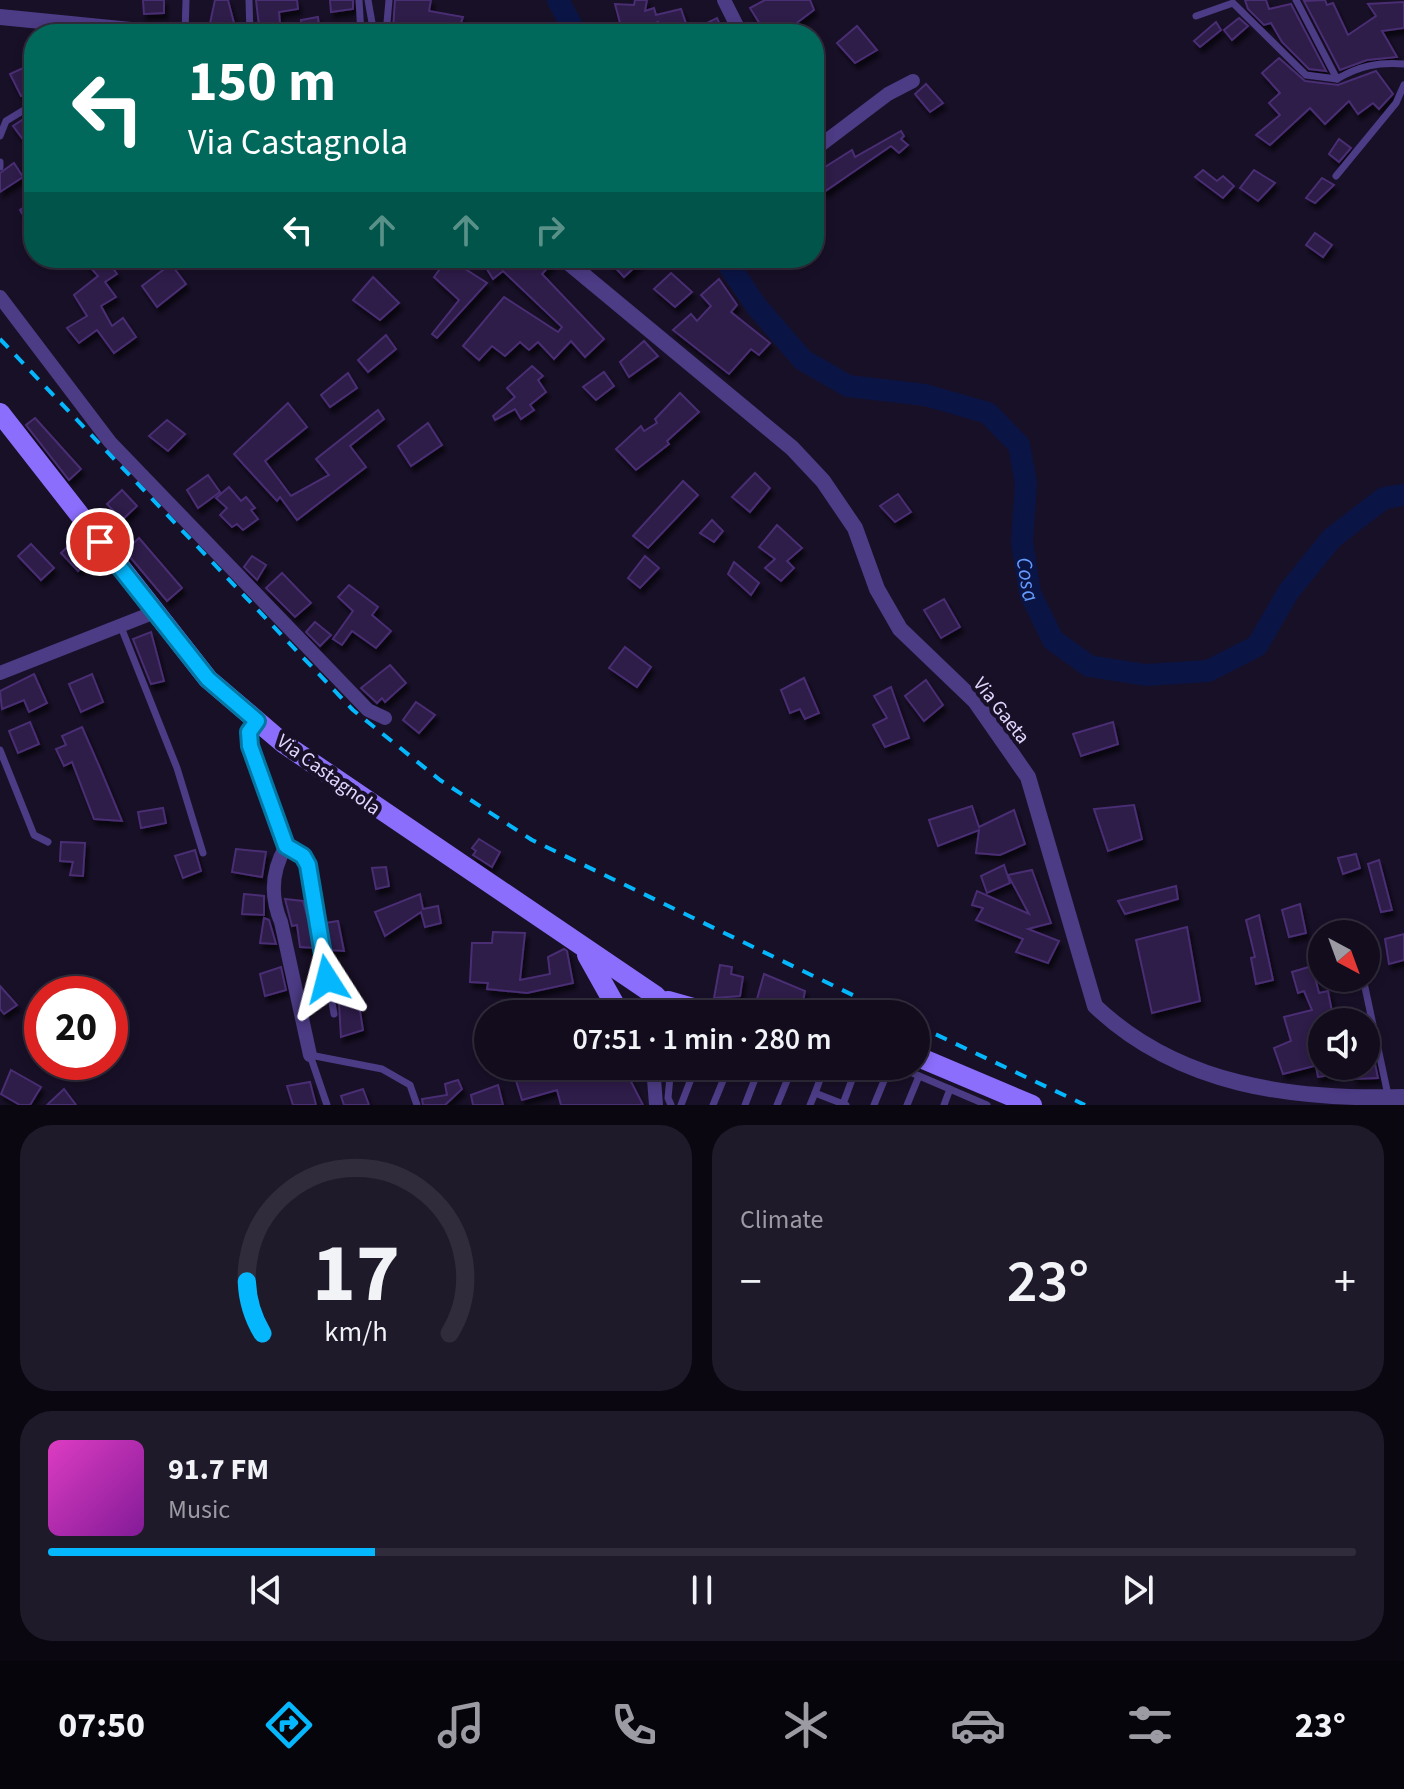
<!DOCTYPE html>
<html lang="en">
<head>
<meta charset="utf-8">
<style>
  :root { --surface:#120c1d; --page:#1f1a2a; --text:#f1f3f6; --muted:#9c9ba4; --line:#312c3b; --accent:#05b7fc }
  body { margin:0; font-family:"Source Sans 3",sans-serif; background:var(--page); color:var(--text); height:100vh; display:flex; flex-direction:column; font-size:30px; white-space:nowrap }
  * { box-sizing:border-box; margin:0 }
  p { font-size:26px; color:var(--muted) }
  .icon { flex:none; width:44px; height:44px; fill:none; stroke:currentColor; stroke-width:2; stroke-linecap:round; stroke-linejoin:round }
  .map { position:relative; height:1105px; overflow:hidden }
  .side { display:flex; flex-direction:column; gap:20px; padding:20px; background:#0a0710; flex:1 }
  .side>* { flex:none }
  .top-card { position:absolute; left:24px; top:24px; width:800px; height:244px; border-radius:32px; box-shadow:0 4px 12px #0003,0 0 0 2px var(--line); background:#00695c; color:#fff; overflow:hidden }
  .needle { width:52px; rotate:139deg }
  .tools { position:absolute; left:1308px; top:920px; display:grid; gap:16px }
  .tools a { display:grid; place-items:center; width:72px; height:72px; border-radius:50%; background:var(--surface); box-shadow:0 4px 12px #0003,0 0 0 2px var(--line); font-size:40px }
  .speed { position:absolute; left:24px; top:976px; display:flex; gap:16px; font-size:40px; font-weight:700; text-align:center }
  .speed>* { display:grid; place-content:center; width:104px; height:104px; border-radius:50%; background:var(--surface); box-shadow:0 4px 12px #0003,0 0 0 2px var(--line); line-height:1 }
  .speed .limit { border:12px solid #d22; background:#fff; color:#111 }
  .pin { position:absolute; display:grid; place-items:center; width:68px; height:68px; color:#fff; margin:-34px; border:4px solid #fff; border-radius:50%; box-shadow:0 2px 8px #0007 }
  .me { position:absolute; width:88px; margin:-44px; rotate:351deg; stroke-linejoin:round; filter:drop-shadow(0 0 6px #0008) }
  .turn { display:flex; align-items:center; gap:28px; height:168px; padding:0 32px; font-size:36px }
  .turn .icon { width:104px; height:104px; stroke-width:2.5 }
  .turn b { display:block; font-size:56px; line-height:68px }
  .lanes { display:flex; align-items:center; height:76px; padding:0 32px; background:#0003; justify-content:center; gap:40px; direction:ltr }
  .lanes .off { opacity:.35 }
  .big { font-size:60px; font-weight:600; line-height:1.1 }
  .side .card { flex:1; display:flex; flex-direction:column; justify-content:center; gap:12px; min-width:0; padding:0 28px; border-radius:32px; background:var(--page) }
  .side .dial { align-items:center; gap:0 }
  .dial svg { height:208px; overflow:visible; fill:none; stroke:var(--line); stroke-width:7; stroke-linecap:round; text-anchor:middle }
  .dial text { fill:var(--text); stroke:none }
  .song { display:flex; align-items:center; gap:24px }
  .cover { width:96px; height:96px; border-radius:12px; background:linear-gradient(135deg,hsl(310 70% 55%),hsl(290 70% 35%)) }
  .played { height:8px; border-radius:4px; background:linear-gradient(90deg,var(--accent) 25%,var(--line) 25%) }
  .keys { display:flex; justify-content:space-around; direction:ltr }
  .heat { display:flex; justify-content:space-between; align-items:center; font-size:44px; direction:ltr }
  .side .tiles { flex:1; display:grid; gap:20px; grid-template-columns:1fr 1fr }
  .card:last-child { grid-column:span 2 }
  .trip { position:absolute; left:474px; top:1000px; width:456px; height:80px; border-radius:40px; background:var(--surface); box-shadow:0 4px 12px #0003,0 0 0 2px var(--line); font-weight:600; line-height:80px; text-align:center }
  .dock { display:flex; height:128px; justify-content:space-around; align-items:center; background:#07050c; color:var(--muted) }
  .dock .icon { width:56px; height:56px }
  .dock .current { color:var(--accent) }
  .dock b { font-size:36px; color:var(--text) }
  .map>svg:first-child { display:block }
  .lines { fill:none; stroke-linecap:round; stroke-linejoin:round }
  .river { stroke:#0b1545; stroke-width:22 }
  .building { fill:#2d1c48; stroke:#492e73; stroke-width:2; filter:url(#shadow) }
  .service { stroke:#4c3b85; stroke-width:7 }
  .minor { stroke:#4c3b85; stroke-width:14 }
  .tertiary { stroke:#4c3b85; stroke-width:16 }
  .secondary { stroke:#8c6efd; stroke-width:20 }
  .rail { stroke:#05b7fc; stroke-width:4; stroke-dasharray:12 10; stroke-linecap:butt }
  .route-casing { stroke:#0377a4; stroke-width:20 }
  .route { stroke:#05b7fc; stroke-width:14 }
  .labels { text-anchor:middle; stroke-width:8; stroke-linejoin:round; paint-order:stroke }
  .street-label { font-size:20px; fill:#e2d6ff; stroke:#181027 }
  .water-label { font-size:22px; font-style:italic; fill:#659bfd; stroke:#181027 }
</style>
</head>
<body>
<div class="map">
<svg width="1404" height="1105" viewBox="0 0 1404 1105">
  <defs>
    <filter id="shadow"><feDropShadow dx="3" dy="5.5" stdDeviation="2" flood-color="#0009"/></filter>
  </defs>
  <rect width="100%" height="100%" fill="#181027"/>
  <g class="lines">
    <g class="river">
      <polyline points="558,0 576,34"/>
      <path id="s1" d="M724,258L757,307L803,360L848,386L925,395L988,413L1019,445L1026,483L1022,541L1030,593L1053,640L1089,666L1146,675L1208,671L1257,646L1289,591L1332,538L1384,498L1404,495"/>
    </g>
  </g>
  <g class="building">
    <polygon points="143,0 164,0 164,13 144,14"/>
    <polygon points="215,0 228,0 234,23 227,34 209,28"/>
    <polygon points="256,0 297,0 298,9 279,12 281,34 260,34"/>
    <polygon points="330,0 353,0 353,9 331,12"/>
    <polygon points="395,0 431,0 429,11 463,17 457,34 393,30"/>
    <polygon points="635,0 647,0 645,11 654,8 656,15 681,9 689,32 717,18 724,34 663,34 658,22 623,34 615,4 634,5"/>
    <polygon points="765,0 810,0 814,10 782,34 766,34 750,8"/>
    <polygon points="1245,0 1266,0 1269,9 1291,4 1326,71 1309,69 1282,42 1271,23 1264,25 1248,9"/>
    <polygon points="1325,0 1327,5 1333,3 1348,35 1376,16 1368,4 1404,2 1404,28 1382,31 1397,57 1367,60 1340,70 1304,1"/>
    <polygon points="318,17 320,34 303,34 301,20"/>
    <polygon points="1239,18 1248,26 1232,40 1224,30"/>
    <polygon points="1216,22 1221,30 1200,47 1194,41"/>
    <polygon points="857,26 877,50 855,63 837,43"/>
    <polygon points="1279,58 1305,81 1338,85 1376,71 1393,94 1379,109 1373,103 1358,114 1349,101 1325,124 1310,108 1270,145 1256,135 1280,115 1269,103 1280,93 1262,73"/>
    <polygon points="34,63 34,91 21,96 10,74"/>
    <polygon points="926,84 943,103 930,112 915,94"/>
    <polygon points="34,112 34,129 22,138 13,126"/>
    <polygon points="901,131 904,136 901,139 908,145 899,153 891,146 824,192 814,174 852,150 855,157"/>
    <polygon points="1339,139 1351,148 1339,162 1329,154"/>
    <polygon points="14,163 23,177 0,192 0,173"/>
    <polygon points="1203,170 1217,181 1223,176 1234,186 1223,198 1195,177"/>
    <polygon points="1254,170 1275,183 1258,201 1240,188"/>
    <polygon points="1322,178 1334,185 1315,203 1306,198"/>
    <polygon points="34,200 34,233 20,210"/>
    <polygon points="1315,233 1332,245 1323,257 1306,245"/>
    <polygon points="82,258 106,258 117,274 105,282 116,297 101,306 112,326 123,318 136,337 114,353 97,330 79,343 67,328 87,316 74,295 98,276"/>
    <polygon points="448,258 487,283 437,338 432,334 459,300 434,277"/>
    <polygon points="480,258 552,258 553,262 542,274 604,339 585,357 571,341 554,359 538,342 529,350 520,342 505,356 492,346 479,360 463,346 504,297 558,332 562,327 503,271 493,279"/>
    <polygon points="606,258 645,258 624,277"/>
    <polygon points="171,264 186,284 157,307 142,286"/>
    <polygon points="671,273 692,292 675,307 654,289"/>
    <polygon points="373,277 399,303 380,320 353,300"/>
    <polygon points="719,279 737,305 731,312 770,343 759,355 751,349 729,374 673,330 691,314 697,321 711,306 701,295"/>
    <polygon points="386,335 396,349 368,372 358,360"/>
    <polygon points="644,341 658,356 629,377 620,362"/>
    <polygon points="532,366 543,376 538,380 546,392 530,405 534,410 521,419 515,409 495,420 493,416 515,397 507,388"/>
    <polygon points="604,372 614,386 596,400 583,387"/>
    <polygon points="348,373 357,388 330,407 321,395"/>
    <polygon points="680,393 699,412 667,441 669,444 636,470 616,449 641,426 644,431 657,423 655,419"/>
    <polygon points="288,403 307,427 265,461 291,496 329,475 316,459 378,410 384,419 350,446 366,467 297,520 280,497 277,501 234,454"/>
    <polygon points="35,418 81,469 69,480 26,425"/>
    <polygon points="167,420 185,434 168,451 149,436"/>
    <polygon points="428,423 442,445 411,466 398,446"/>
    <polygon points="755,473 770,488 750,512 732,497"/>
    <polygon points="208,475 220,492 198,508 187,490"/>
    <polygon points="683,481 698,495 648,548 633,536"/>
    <polygon points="229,487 241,501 246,497 255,508 251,510 258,519 243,530 237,524 232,527 220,515 227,508 216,498"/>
    <polygon points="122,490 137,506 122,520 107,504"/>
    <polygon points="898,494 911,512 895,522 880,506"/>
    <polygon points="712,520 723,531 714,542 700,533"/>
    <polygon points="777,525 802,548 787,561 794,568 781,581 765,568 775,559 759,547"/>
    <polygon points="78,537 95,555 78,571 61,553"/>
    <polygon points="139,538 182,588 167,601 125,551"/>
    <polygon points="31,544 54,568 41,580 18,556"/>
    <polygon points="252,556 266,565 257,580 244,567"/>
    <polygon points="645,556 659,568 640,588 628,578"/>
    <polygon points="734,562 759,583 751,595 728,574"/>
    <polygon points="282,573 311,603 295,617 266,588"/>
    <polygon points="349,585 378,607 372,615 391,631 376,648 352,631 342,645 333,639 353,611 338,597"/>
    <polygon points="944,599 960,627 941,638 924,610"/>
    <polygon points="315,622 331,635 320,646 306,632"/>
    <polygon points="151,632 164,681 151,684 133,639"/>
    <polygon points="625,647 651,667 637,687 609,668"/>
    <polygon points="390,665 406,683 385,702 382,698 377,703 361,688"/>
    <polygon points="34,674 47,703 29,712 24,700 2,709 0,691"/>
    <polygon points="92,674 103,702 81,712 69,684"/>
    <polygon points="804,678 819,713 805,719 800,709 790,713 781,690"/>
    <polygon points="926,680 943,705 924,721 905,696"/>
    <polygon points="891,687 909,738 885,747 873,725 887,718 874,696"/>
    <polygon points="416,702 435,715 419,733 403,720"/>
    <polygon points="30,722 39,744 18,753 9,731"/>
    <polygon points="1113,722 1118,744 1081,756 1073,734"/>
    <polygon points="82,727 100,768 122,821 94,819 72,762 64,766 56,749 66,745 62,736"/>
    <polygon points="1134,805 1142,839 1108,851 1094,809"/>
    <polygon points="972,806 979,827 1014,810 1025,844 1000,855 976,853 979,830 938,846 929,820"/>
    <polygon points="163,808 166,823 141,828 138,812"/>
    <polygon points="479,839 500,852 492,867 473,855 476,851 472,848"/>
    <polygon points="61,842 85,843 83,876 70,875 73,862 60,861"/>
    <polygon points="236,849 266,852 262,877 232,872"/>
    <polygon points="195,850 201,871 183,878 175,856"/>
    <polygon points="1356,854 1360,868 1343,874 1338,858"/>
    <polygon points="1379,860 1392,910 1381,912 1368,864"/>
    <polygon points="1004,865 1010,883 987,893 981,876"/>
    <polygon points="386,867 389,886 376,889 372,868"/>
    <polygon points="1032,870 1051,923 1028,929 1059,941 1048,963 1016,952 1023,939 976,920 983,908 972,905 977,891 1029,914 1008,875"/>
    <polygon points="1176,886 1178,899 1125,914 1118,901"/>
    <polygon points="244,894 264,896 264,915 242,914"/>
    <polygon points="420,894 423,909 438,906 441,923 425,927 421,912 385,936 375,912"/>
    <polygon points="285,899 303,901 316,948 300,947 297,925 292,926"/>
    <polygon points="1300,904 1306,933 1289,937 1282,910"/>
    <polygon points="1259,915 1273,980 1256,984 1251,958 1255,957 1246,920"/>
    <polygon points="264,918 269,920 276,944 260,943"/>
    <polygon points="338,921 344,951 329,950 325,923"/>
    <polygon points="1187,927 1200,1001 1152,1013 1136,940"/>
    <polygon points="493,932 525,933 520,980 550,974 548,957 564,949 567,951 573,983 527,993 487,989 488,983 470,982 472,943 492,943"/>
    <polygon points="1404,934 1404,960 1389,964 1385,939"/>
    <polygon points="720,965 732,967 731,974 743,977 740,996 714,998"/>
    <polygon points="1312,966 1319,993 1328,991 1334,1022 1322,1022 1322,1064 1283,1074 1274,1048 1291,1041 1284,1017 1312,1010 1304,991 1298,993 1292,972"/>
    <polygon points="281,967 286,990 265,996 260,974"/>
    <polygon points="764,974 805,991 802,1006 757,999"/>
    <polygon points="0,986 17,1005 4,1014 0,1009"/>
    <polygon points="358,998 363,1030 341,1037 339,1004"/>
    <polygon points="1367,1026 1378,1078 1355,1079 1354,1066 1366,1066"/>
    <polygon points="530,1066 568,1066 571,1075 597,1066 623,1066 643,1105 561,1105 557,1090 522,1100 513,1071"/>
    <polygon points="1316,1066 1354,1066 1354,1072 1318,1077"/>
    <polygon points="11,1070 41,1087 30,1105 20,1105 1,1094"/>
    <polygon points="458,1080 462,1089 445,1105 423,1105 422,1099 447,1095 445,1084"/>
    <polygon points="310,1082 316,1105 293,1105 287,1086"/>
    <polygon points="498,1085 503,1105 473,1105 471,1095"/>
    <polygon points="64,1089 76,1105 47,1105"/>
    <polygon points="363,1089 369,1105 344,1105 341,1096"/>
  </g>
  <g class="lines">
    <g class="service">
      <polyline points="249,0 250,34"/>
      <polyline points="359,0 361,34"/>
      <polyline points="368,0 374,34"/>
      <path d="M1296,0L1337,79C1359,66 1378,62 1404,64"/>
      <polyline points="1196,16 1233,3 1306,75 1337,79"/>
      <polyline points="185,34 186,0"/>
      <polyline points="386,34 389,0"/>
      <polyline points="0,136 6,121 34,104"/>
      <polyline points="0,162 0,167"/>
      <polyline points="1336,176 1396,103 1404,85"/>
      <polyline points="121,627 177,768 203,853"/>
      <polyline points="0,750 34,835 48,842"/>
      <polyline points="287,846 303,856 308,865 334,1014"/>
      <polyline points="1353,930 1354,934"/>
      <polyline points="1363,978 1388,1095"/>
      <polyline points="896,1066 987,1105"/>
      <polyline points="815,1093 825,1066"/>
      <polyline points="843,1104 857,1066"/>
      <polyline points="327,1105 310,1055 382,1069 410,1085 417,1105"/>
      <polyline points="671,1105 668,1098 671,1066"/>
      <polyline points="681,1105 696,1066"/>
      <polyline points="713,1105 729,1066"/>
      <polyline points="745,1105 760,1066"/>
      <polyline points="777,1105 793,1066"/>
      <polyline points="810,1105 815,1093 846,1105"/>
      <polyline points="874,1105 890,1066"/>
      <polyline points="907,1105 919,1076"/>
      <polyline points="944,1105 950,1089"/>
    </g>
    <g class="minor">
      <polyline points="724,0 741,34"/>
      <polyline points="814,150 888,94 913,81"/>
      <polyline points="0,297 110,442 368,710 385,718"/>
      <polyline points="0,673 155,612"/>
      <path d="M257,721L249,732L250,746L286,846C272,870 270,896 281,922L310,1055"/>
      <polyline points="653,1066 656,1105"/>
    </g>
    <g class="tertiary">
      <polyline points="0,17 171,34"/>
      <path d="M563,258L792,448L823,481L855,528L877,589L900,629L975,701L1028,777L1095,1006C1179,1086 1293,1100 1404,1097"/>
    </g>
    <g class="secondary">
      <polyline points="0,413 208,679 283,743 656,996"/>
      <polyline points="587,955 620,1014"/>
      <polyline points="668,1001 700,1010 741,1014"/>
      <polyline points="916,1056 1032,1105"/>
    </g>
    <g class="rail">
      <polyline points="0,339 353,710 440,780 532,840 892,1014"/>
      <polyline points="916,1025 1085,1105"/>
    </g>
  </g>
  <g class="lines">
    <g class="route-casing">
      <polyline id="route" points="100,542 208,679 257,721 249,732 250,746 286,846 303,856 308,865 327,979"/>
    </g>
    <use href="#route" class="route"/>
  </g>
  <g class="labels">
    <g class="street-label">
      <text transform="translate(1002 710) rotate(52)" y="7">Via Gaeta</text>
      <text transform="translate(329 774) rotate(36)" y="7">Via Castagnola</text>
    </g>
    <g class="water-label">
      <text dy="8" stroke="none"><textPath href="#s1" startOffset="504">Cosa</textPath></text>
    </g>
  </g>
</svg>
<div class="tools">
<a><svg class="needle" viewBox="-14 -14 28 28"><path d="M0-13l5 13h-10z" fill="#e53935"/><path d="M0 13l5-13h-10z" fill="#9c9ba4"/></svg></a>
<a><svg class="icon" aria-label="sound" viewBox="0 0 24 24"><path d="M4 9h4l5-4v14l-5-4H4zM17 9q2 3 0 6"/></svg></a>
</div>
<div class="speed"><div class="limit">20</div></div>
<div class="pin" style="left:100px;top:542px;background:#d93025"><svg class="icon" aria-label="arrive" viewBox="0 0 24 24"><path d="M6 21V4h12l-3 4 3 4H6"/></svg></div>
<svg class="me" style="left:327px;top:979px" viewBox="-20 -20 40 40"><path d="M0-17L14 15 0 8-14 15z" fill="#05b7fc" stroke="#fff" stroke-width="4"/></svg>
<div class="trip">07:51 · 1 min · 280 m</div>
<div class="top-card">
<div class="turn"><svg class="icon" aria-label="left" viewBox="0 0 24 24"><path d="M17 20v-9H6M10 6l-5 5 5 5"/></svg><div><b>150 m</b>Via Castagnola</div></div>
<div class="lanes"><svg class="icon" aria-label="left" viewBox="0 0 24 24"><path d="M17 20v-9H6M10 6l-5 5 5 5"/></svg><svg class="icon off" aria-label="ahead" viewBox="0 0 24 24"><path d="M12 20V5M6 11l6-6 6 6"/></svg><svg class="icon off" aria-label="ahead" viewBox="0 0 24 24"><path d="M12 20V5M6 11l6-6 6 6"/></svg><svg class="icon off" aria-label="right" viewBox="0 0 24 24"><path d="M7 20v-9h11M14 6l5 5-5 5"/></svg></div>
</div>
</div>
<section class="side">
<div class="tiles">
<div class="card dial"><svg viewBox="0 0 100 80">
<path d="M14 69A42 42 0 1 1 86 69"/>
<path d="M14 69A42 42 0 0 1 8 49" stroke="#05b7fc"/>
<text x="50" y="56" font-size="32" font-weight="700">17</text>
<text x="50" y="72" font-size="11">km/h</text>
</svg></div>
<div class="card"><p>Climate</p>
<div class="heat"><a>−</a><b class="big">23°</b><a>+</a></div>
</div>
<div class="card">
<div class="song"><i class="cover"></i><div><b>91.7 FM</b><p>Music</p></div></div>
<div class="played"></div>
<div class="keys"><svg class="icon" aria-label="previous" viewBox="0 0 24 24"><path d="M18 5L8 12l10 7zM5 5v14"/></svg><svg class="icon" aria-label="pause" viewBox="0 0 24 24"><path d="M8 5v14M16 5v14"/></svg><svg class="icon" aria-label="next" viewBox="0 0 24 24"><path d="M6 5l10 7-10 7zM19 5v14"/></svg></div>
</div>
</div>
</section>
<nav class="dock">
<b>07:50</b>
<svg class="icon current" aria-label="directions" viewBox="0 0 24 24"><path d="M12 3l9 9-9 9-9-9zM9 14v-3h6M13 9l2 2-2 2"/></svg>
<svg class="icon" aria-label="music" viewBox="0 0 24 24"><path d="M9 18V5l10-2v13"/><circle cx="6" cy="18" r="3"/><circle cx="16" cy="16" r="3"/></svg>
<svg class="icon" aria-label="phone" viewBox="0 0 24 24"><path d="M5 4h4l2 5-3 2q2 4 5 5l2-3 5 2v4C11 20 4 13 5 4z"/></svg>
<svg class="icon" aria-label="climate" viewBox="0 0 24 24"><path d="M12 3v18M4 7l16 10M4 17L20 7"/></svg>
<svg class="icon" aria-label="car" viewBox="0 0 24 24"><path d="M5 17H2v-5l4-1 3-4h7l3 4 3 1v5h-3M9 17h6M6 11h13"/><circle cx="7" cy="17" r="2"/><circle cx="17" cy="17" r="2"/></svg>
<svg class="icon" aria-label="filters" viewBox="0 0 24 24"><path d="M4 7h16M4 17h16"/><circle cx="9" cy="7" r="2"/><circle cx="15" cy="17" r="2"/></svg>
<b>23°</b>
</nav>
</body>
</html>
